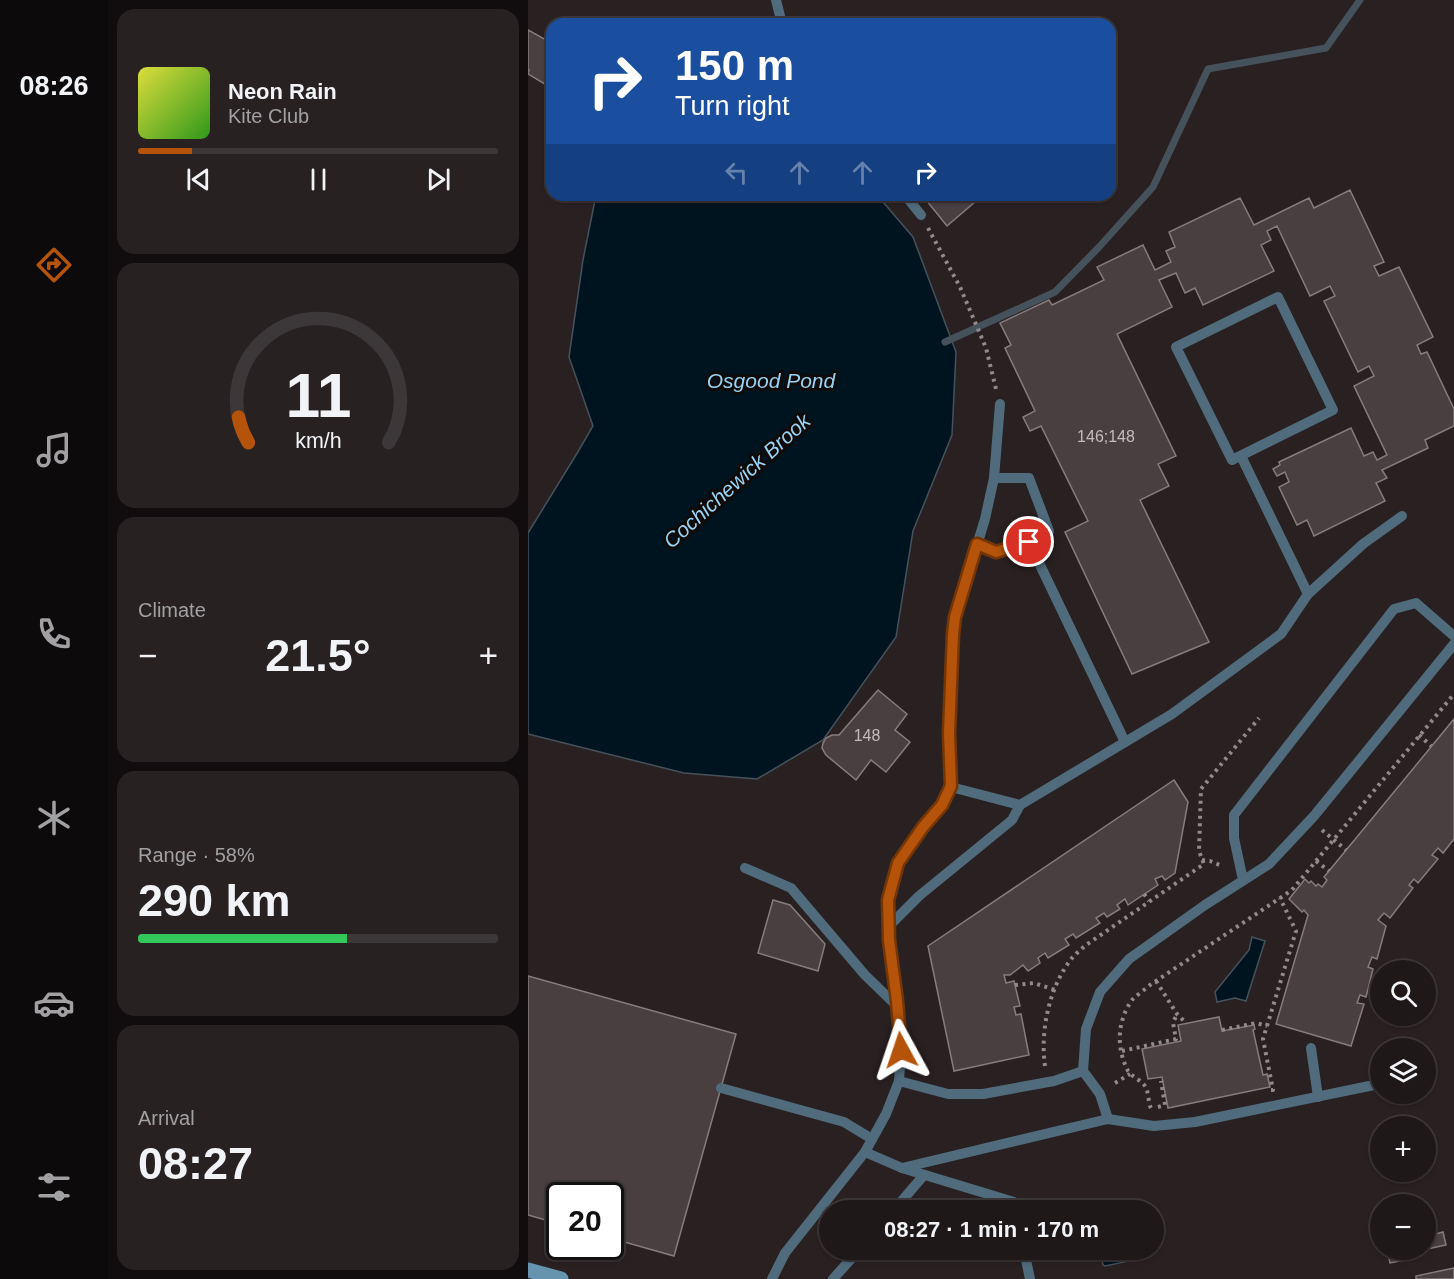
<!DOCTYPE html>
<html lang="en">
<head>
<meta charset="utf-8">
<style>
  :root { --surface:#1f1819; --page:#272122; --text:#f1f3f6; --muted:#a1a0a2; --line:#3c3738; --accent:#b45309 }
  body { margin:0; font-family:Helvetica,sans-serif; background:var(--page); color:var(--text); height:100vh; display:flex; flex-direction:column; font-size:22px; white-space:nowrap }
  * { box-sizing:border-box; margin:0 }
  p { font-size:20px; color:var(--muted) }
  .icon { flex:none; width:33px; height:33px; fill:none; stroke:currentColor; stroke-width:2; stroke-linecap:round; stroke-linejoin:round }
  .map { position:relative; flex:1; overflow:hidden }
  .details { display:flex; flex-direction:column; gap:9px; padding:9px; background:#110d0e; width:420px }
  .details>* { flex:none }
  .banner { position:absolute; left:18px; top:18px; width:570px; height:183px; border-radius:18px; box-shadow:0 2px 4px #0004,0 0 0 2px var(--line); background:#1a4fa0; color:#fff; overflow:hidden }
  .fabs { position:absolute; left:842px; top:960px; display:grid; gap:12px }
  .fabs a { display:grid; place-items:center; width:66px; height:66px; border-radius:50%; background:var(--surface); box-shadow:0 2px 4px #0004,0 0 0 2px var(--line); font-size:30px }
  .speed { position:absolute; left:18px; top:1182px; display:flex; gap:12px; font-size:30px; font-weight:700; text-align:center }
  .speed>* { display:grid; place-content:center; width:78px; height:78px; border-radius:50%; background:var(--surface); box-shadow:0 2px 4px #0004,0 0 0 2px var(--line); line-height:1 }
  .speed .limit { border:3px solid #111; border-radius:9px; background:#fff; color:#111 }
  .pin { position:absolute; display:grid; place-items:center; width:51px; height:51px; color:#fff; margin:-26px; border:3px solid #fff; border-radius:50%; box-shadow:0 2px 6px #0007 }
  .me { position:absolute; width:66px; margin:-33px; rotate:355deg; stroke-linejoin:round; filter:drop-shadow(0 0 4px #0008) }
  .turn { display:flex; align-items:center; gap:21px; height:126px; padding:0 30px; font-size:27px }
  .turn .icon { width:78px; height:78px; stroke-width:2.5 }
  .turn b { display:block; font-size:42px; line-height:51px }
  .lanes { display:flex; align-items:center; height:57px; padding:0 30px; background:#0003; justify-content:center; gap:30px; direction:ltr }
  .lanes .off { opacity:.35 }
  .big { font-size:45px; font-weight:700; line-height:1.1 }
  .details .card { flex:1; display:flex; flex-direction:column; justify-content:center; gap:9px; min-width:0; padding:0 21px; border-radius:18px; background:var(--page) }
  .details .dial { align-items:center; gap:0 }
  .dial svg { height:156px; overflow:visible; fill:none; stroke:var(--line); stroke-width:7; stroke-linecap:round; text-anchor:middle }
  .dial text { fill:var(--text); stroke:none }
  .song { display:flex; align-items:center; gap:18px }
  .cover { width:72px; height:72px; border-radius:9px; background:linear-gradient(135deg,hsl(60 70% 55%),hsl(110 70% 35%)) }
  .played { height:6px; border-radius:3px; background:linear-gradient(90deg,var(--accent) 15%,var(--line) 15%) }
  .keys { display:flex; justify-content:space-around; direction:ltr }
  .heat { display:flex; justify-content:space-between; align-items:center; font-size:33px; direction:ltr }
  .charge { height:9px; border-radius:4px; background:linear-gradient(90deg,#34c759 58%,var(--line) 0) }
  .trip { position:absolute; left:291px; top:1200px; width:345px; height:60px; border-radius:30px; background:var(--surface); box-shadow:0 2px 4px #0004,0 0 0 2px var(--line); font-weight:700; line-height:60px; text-align:center }
  main { display:flex; flex:1; min-height:0 }
  .dock { display:flex; flex-direction:column; width:108px; justify-content:space-around; align-items:center; background:#0c0a0a; color:var(--muted) }
  .dock .icon { width:42px; height:42px }
  .dock .current { color:var(--accent) }
  .dock b { font-size:27px; color:var(--text) }
  .map>svg:first-child { display:block }
  .green { fill:#63393d }
  .water { fill:#001420; stroke:#46525b; stroke-width:1.5 }
  .lines { fill:none; stroke-linecap:round; stroke-linejoin:round }
  .stream { stroke:#46525b; stroke-width:7 }
  .building { fill:#493f40; stroke:#877c7c; stroke-width:1.5 }
  .path { stroke:#918a8a; stroke-width:4; stroke-dasharray:3 4.5; stroke-linecap:butt }
  .lane { stroke:#4f6b7c; stroke-width:10 }
  .secondary { stroke:#6694af; stroke-width:15 }
  .route-casing { stroke:#753606; stroke-width:15 }
  .route { stroke:#b45309; stroke-width:10 }
  .labels { text-anchor:middle; stroke-width:6; stroke-linejoin:round; paint-order:stroke }
  .number-label { font-size:16px; fill:#c2bbbb }
  .water-label { font-size:21px; font-style:italic; fill:#99d2f3; stroke:#0f0b0b }
</style>
</head>
<body>
<main>
<nav class="dock">
<b>08:26</b>
<svg class="icon current" aria-label="directions" viewBox="0 0 24 24"><path d="M12 3l9 9-9 9-9-9zM9 14v-3h6M13 9l2 2-2 2"/></svg>
<svg class="icon" aria-label="music" viewBox="0 0 24 24"><path d="M9 18V5l10-2v13"/><circle cx="6" cy="18" r="3"/><circle cx="16" cy="16" r="3"/></svg>
<svg class="icon" aria-label="phone" viewBox="0 0 24 24"><path d="M5 4h4l2 5-3 2q2 4 5 5l2-3 5 2v4C11 20 4 13 5 4z"/></svg>
<svg class="icon" aria-label="climate" viewBox="0 0 24 24"><path d="M12 3v18M4 7l16 10M4 17L20 7"/></svg>
<svg class="icon" aria-label="car" viewBox="0 0 24 24"><path d="M5 17H2v-5l4-1 3-4h7l3 4 3 1v5h-3M9 17h6M6 11h13"/><circle cx="7" cy="17" r="2"/><circle cx="17" cy="17" r="2"/></svg>
<svg class="icon" aria-label="filters" viewBox="0 0 24 24"><path d="M4 7h16M4 17h16"/><circle cx="9" cy="7" r="2"/><circle cx="15" cy="17" r="2"/></svg>
</nav>
<section class="details">
<div class="card">
<div class="song"><i class="cover"></i><div><b>Neon Rain</b><p>Kite Club</p></div></div>
<div class="played"></div>
<div class="keys"><svg class="icon" aria-label="previous" viewBox="0 0 24 24"><path d="M18 5L8 12l10 7zM5 5v14"/></svg><svg class="icon" aria-label="pause" viewBox="0 0 24 24"><path d="M8 5v14M16 5v14"/></svg><svg class="icon" aria-label="next" viewBox="0 0 24 24"><path d="M6 5l10 7-10 7zM19 5v14"/></svg></div>
</div>
<div class="card dial"><svg viewBox="0 0 100 80">
<path d="M14 69A42 42 0 1 1 86 69"/>
<path d="M14 69A42 42 0 0 1 9 56" stroke="#b45309"/>
<text x="50" y="56" font-size="32" font-weight="700">11</text>
<text x="50" y="72" font-size="11">km/h</text>
</svg></div>
<div class="card"><p>Climate</p>
<div class="heat"><a>−</a><b class="big">21.5°</b><a>+</a></div>
</div>
<div class="card"><p>Range · 58%</p><b class="big">290 km</b><div class="charge"></div></div>
<div class="card"><p>Arrival</p><b class="big">08:27</b></div>
</section>
<div class="map">
<svg width="926" height="1279" viewBox="0 0 926 1279">
  <rect width="100%" height="100%" fill="#292021"/>
  <polygon class="green" points="612,1201 613,1210 569,1210"/>
  <g class="water">
    <polygon points="68,195 349,195 385,237 428,352 424,435 385,531 368,637 295,740 229,779 156,773 0,734 0,533 48,455 65,426 41,357 55,260"/>
    <polygon points="724,937 737,941 718,1001 707,998 689,1002 687,992 721,950"/>
    <polygon points="572,1250 611,1250 611,1259 577,1266 575,1265"/>
  </g>
  <g class="lines">
    <polyline class="stream" points="417,342 527,292 572,246 625,187 680,69 798,48 832,0"/>
  </g>
  <g class="building">
    <polygon points="0,30 18,40 20,37 24,39 24,78 20,86 0,74 1,70 0,69"/>
    <polygon points="822,190 856,262 846,266 851,276 871,267 905,337 889,345 893,354 899,352 926,409 926,426 897,440 900,448 854,470 859,478 848,483 857,501 786,536 779,520 769,525 751,487 761,482 757,472 749,476 745,469 752,465 751,462 823,428 836,456 845,452 849,460 859,455 826,386 846,376 841,366 830,372 796,301 807,296 802,286 782,296 749,226 739,231 743,240 733,245 746,271 675,305 667,288 657,293 648,273 631,280 644,307 589,334 648,456 630,464 641,486 612,500 681,642 604,674 537,532 560,521 513,426 502,431 495,417 507,411 477,348 483,345 472,323 521,300 524,305 576,280 569,267 615,245 627,270 643,262 638,251 647,247 641,232 712,198 726,225 781,198 786,208"/>
    <polygon points="394,195 455,195 419,226"/>
    <polygon points="350,690 379,714 367,730 382,742 358,772 343,760 328,780 298,755 294,748 295,743 298,738 304,735 311,735"/>
    <polygon points="926,719 926,839 915,853 910,848 904,855 910,859 890,883 886,879 881,885 885,888 862,918 856,913 850,920 858,926 849,959 844,957 840,967 845,969 838,997 832,995 829,1003 836,1004 823,1046 748,1024 780,915 776,910 774,912 761,899 777,879 781,883 783,881 788,886 790,884 794,887 799,880 796,877"/>
    <polygon points="646,780 660,802 647,873 637,880 634,876 627,879 630,885 600,905 597,899 589,905 592,909 579,917 576,913 568,918 572,923 548,938 545,934 537,939 541,945 520,958 517,953 510,958 512,963 500,971 495,965 482,975 476,975 478,983 486,981 492,1006 486,1007 488,1015 493,1014 501,1055 426,1071 400,946"/>
    <polygon points="245,900 262,905 297,944 290,971 230,953"/>
    <polygon points="0,976 208,1034 146,1256 82,1238 82,1196 32,1196 32,1224 0,1215"/>
    <polygon points="691,1017 694,1031 726,1025 727,1029 725,1030 735,1075 739,1074 742,1087 640,1108 634,1077 620,1079 614,1049 653,1041 650,1025"/>
    <polygon points="915,1232 918,1245 899,1249 897,1237"/>
    <polygon points="859,1250 881,1250 883,1259 862,1263"/>
    <polygon points="926,1268 926,1279 888,1279 888,1276"/>
  </g>
  <g class="lines">
    <g class="path">
      <polyline points="400,228 432,287 458,348 468,389"/>
      <polyline points="891,735 903,746"/>
      <polyline points="794,830 818,850"/>
      <polyline points="674,860 682,861 694,866"/>
      <polyline points="788,861 801,871"/>
      <polyline points="616,894 621,901"/>
      <polyline points="628,981 649,1014 656,1021 657,1024"/>
      <polyline points="487,985 506,983 527,990"/>
      <polyline points="694,1030 728,1023 739,1026"/>
      <polyline points="594,1051 648,1039 645,1023 649,1014"/>
      <path d="M517,1066C512,1031 521,987 544,958C548,954 553,949 558,945L676,864L671,851L673,789L731,718"/>
      <polyline points="587,1083 602,1074"/>
      <polyline points="743,1090 745,1090 735,1039 768,931 752,898"/>
      <polyline points="630,1107 637,1105 633,1081"/>
      <path d="M623,1108C620,1103 621,1092 617,1086C613,1080 604,1077 600,1071C588,1048 589,1021 604,1000C609,995 616,990 622,985L764,890L926,694"/>
    </g>
    <g class="lane">
      <polyline points="248,0 254,24"/>
      <polyline points="377,195 393,215"/>
      <polygon points="750,297 805,410 704,460 648,347"/>
      <polyline points="501,542 597,742"/>
      <polyline points="449,544 468,552 501,542 521,531 501,478 466,478"/>
      <polyline points="780,594 835,544 874,516"/>
      <polyline points="423,787 492,805 644,714 753,634 780,594 713,456"/>
      <polyline points="217,868 263,888 337,975 369,1006"/>
      <polyline points="715,880 706,838 706,815 866,609 888,603 926,636"/>
      <polyline points="360,927 391,896 484,820 492,805"/>
      <polyline points="783,1048 790,1097"/>
      <polyline points="555,1071 558,1029 572,992 601,959 677,905 741,864 786,816 926,644"/>
      <polyline points="371,1081 420,1094 455,1094 526,1081 555,1071 572,1094 580,1119"/>
      <polyline points="193,1088 316,1122 344,1139"/>
      <polyline points="337,1152 374,1168 486,1202 488,1210"/>
      <polyline points="374,1168 580,1119 626,1126 667,1122 846,1085"/>
      <polyline points="366,1210 396,1175"/>
      <polyline points="496,1250 502,1279"/>
      <polyline points="244,1279 257,1253 337,1152 358,1114 371,1081 373,1050 369,1001 361,940 360,900 370,863 395,827 414,805 423,787 421,733 424,652 427,617 457,519 466,478 472,404"/>
      <polyline points="305,1279 331,1250"/>
    </g>
    <polyline class="secondary" points="0,1270 33,1279"/>
  </g>
  <g class="lines">
    <g class="route-casing">
      <polyline id="route" points="373,1050 369,1001 361,940 360,900 370,863 395,827 414,805 423,786 421,733 425,634 427,617 449,544 468,552 501,542"/>
    </g>
    <use href="#route" class="route"/>
  </g>
  <g class="labels">
    <g class="number-label">
      <text x="578" y="442">146;148</text>
      <text x="339" y="741">148</text>
    </g>
    <g class="water-label">
      <text x="243" y="388">Osgood Pond</text>
      <text transform="translate(209 481) rotate(-42)" y="7">Cochichewick Brook</text>
    </g>
  </g>
</svg>
<div class="fabs">
<a><svg class="icon" aria-label="search" viewBox="0 0 24 24"><circle cx="10" cy="10" r="6"/><path d="M15 15l6 6"/></svg></a>
<a><svg class="icon" aria-label="layers" viewBox="0 0 24 24"><path d="M12 4l9 5-9 5-9-5zM3 14l9 5 9-5"/></svg></a>
<a>+</a>
<a>−</a>
</div>
<div class="speed"><div class="limit">20</div></div>
<div class="pin" style="left:501px;top:542px;background:#d93025"><svg class="icon" aria-label="arrive" viewBox="0 0 24 24"><path d="M6 21V4h12l-3 4 3 4H6"/></svg></div>
<svg class="me" style="left:373px;top:1050px" viewBox="-20 -20 40 40"><path d="M0-17L14 15 0 8-14 15z" fill="#b45309" stroke="#fff" stroke-width="4"/></svg>
<div class="trip">08:27 · 1 min · 170 m</div>
<div class="banner">
<div class="turn"><svg class="icon" aria-label="right" viewBox="0 0 24 24"><path d="M7 20v-9h11M14 6l5 5-5 5"/></svg><div><b>150 m</b>Turn right</div></div>
<div class="lanes"><svg class="icon off" aria-label="left" viewBox="0 0 24 24"><path d="M17 20v-9H6M10 6l-5 5 5 5"/></svg><svg class="icon off" aria-label="ahead" viewBox="0 0 24 24"><path d="M12 20V5M6 11l6-6 6 6"/></svg><svg class="icon off" aria-label="ahead" viewBox="0 0 24 24"><path d="M12 20V5M6 11l6-6 6 6"/></svg><svg class="icon" aria-label="right" viewBox="0 0 24 24"><path d="M7 20v-9h11M14 6l5 5-5 5"/></svg></div>
</div>
</div>
</main>
</body>
</html>
